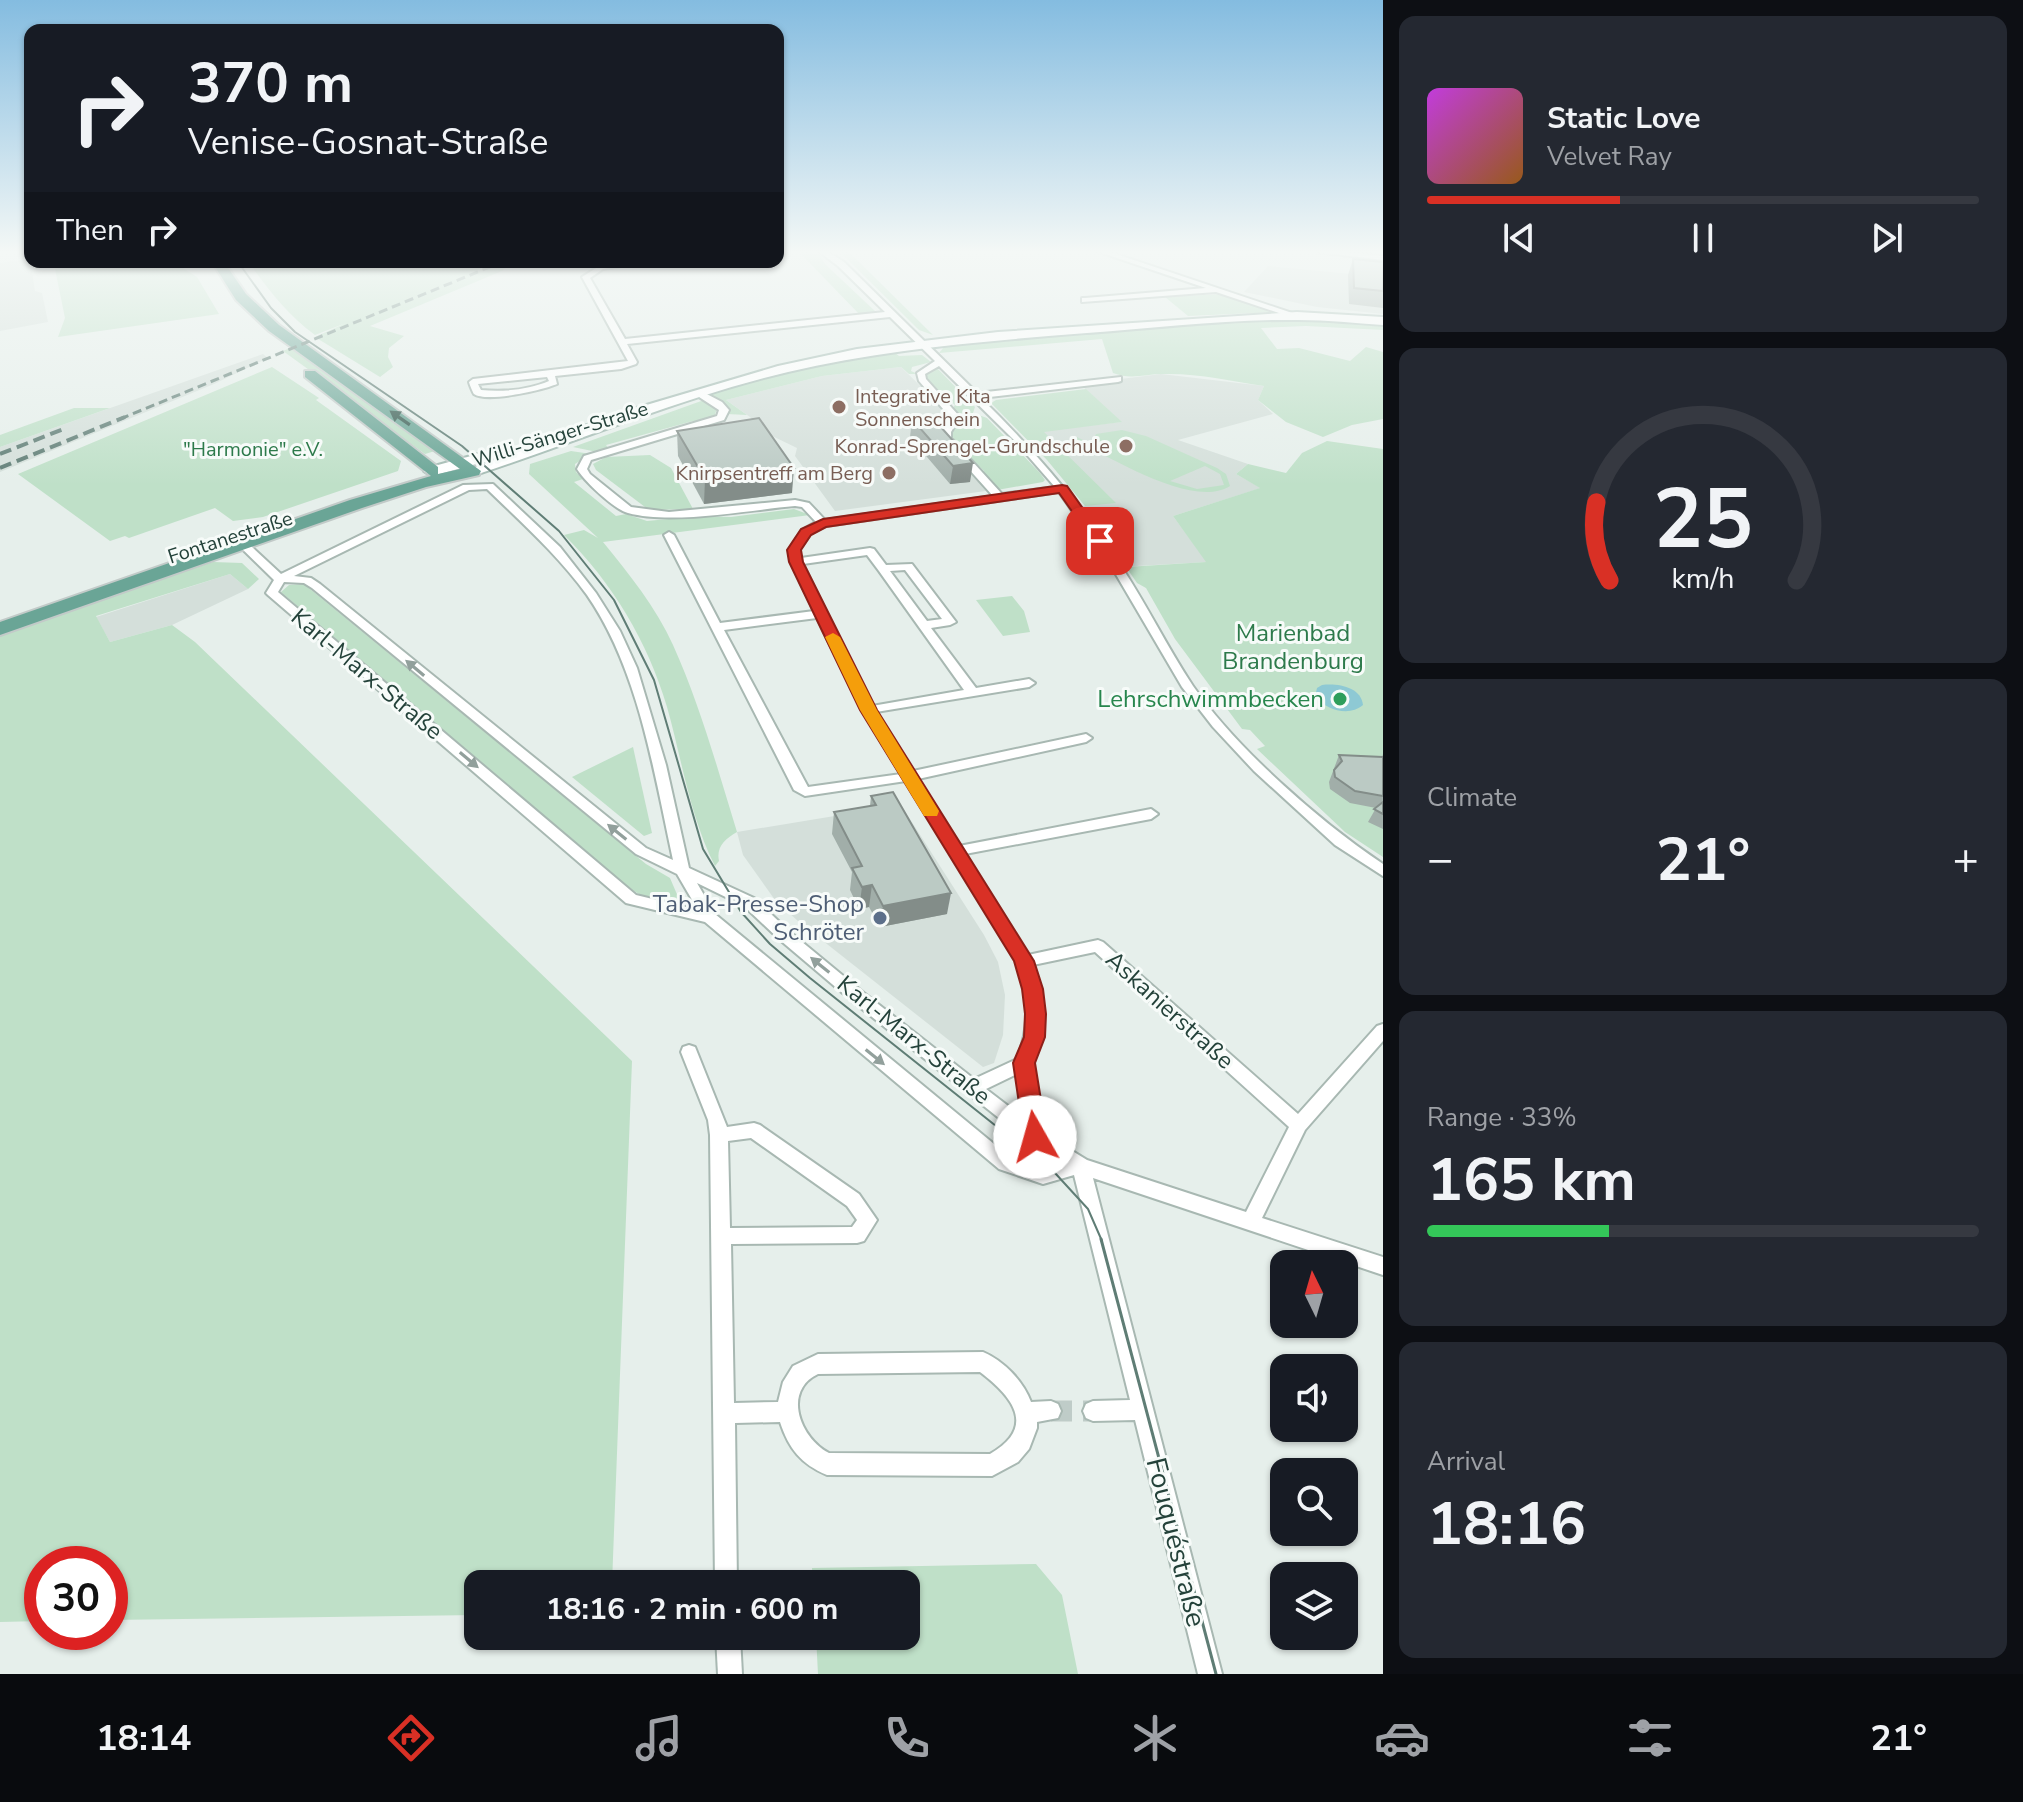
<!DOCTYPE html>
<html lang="en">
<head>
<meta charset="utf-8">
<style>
  :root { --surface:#171b24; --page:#242831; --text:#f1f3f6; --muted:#9ea1a6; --line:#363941; --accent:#d93025 }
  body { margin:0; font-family:"Nunito Sans",sans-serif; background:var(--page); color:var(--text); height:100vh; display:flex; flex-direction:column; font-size:30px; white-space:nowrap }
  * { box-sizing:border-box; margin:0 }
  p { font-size:26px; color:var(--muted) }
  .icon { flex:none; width:44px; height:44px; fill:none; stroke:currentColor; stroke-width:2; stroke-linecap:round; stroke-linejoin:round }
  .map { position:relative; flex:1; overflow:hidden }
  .details { display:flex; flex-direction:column; gap:16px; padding:16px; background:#0d0f14; width:640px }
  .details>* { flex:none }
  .top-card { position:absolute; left:24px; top:24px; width:760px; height:244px; border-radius:16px; box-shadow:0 2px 6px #0004; background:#171b24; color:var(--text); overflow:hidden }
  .needle { width:52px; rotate:355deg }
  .controls { position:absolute; left:1270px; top:1250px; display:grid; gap:16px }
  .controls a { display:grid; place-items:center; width:88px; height:88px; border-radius:16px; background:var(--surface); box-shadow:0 2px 6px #0004; font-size:40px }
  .speed { position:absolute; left:24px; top:1546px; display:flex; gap:16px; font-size:40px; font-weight:700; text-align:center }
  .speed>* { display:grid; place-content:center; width:104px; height:104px; border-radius:50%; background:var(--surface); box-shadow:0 2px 6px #0004; line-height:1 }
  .speed .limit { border:12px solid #d22; background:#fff; color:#111 }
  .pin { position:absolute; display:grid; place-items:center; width:68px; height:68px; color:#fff; margin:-34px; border-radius:16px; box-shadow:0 4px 12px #0006 }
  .me { position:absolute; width:88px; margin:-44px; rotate:353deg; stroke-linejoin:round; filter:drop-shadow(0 0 6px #0008) }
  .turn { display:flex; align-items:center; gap:28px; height:168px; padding:0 32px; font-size:36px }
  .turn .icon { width:104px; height:104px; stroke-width:2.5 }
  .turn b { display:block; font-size:56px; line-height:68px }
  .then { display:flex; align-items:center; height:76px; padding:0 32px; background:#0003; gap:16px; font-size:30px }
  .big { font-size:60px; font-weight:700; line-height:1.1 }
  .details .tile { flex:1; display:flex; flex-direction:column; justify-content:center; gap:12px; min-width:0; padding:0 28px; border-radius:16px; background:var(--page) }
  .details .dial { align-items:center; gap:0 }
  .dial svg { height:208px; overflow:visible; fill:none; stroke:var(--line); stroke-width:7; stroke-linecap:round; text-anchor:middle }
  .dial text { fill:var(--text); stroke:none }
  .song { display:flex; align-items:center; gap:24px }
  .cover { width:96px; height:96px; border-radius:12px; background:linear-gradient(135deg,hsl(290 70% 55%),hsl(30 70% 35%)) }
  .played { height:8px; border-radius:4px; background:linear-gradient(90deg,var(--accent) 35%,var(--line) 35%) }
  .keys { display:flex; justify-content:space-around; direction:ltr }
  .heat { display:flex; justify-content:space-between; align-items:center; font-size:44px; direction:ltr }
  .charge { height:12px; border-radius:6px; background:linear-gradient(90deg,#34c759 33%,var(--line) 0) }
  .trip { position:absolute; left:464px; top:1570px; width:456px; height:80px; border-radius:16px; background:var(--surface); box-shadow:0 2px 6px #0004; font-weight:700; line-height:80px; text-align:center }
  .menu { display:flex; height:128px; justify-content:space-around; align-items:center; background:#090b0e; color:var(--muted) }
  .menu .icon { width:56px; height:56px }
  .menu .current { color:var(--accent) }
  .menu b { font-size:36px; color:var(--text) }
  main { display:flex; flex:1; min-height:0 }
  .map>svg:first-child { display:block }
  .built { fill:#d4dfda }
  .green { fill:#bfe0c8; fill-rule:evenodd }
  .water { fill:#8ec9d4 }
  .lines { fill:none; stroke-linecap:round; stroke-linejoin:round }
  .street-tunnel { stroke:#bfccc8; stroke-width:21; stroke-dasharray:21 11; stroke-linecap:butt }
  .street-casing { stroke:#a8b8b2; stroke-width:4 }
  .secondary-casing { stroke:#a4bbb3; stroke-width:4 }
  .primary-casing { stroke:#c2cac8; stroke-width:4 }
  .street { fill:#fff; fill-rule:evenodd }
  .secondary { fill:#fff; fill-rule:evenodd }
  .primary { fill:#6aa596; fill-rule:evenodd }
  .tram-far1 { stroke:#5f7d75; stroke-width:2 }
  .tram { stroke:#5f7d75; stroke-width:3 }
  .rail-far1 { stroke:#5f7d75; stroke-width:3; stroke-dasharray:9 5; stroke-linecap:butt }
  .rail { stroke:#5f7d75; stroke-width:4; stroke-dasharray:12 6; stroke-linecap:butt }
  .wall { fill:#a1aea9 }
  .shaded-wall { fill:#838d89 }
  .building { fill:#bbcac4; stroke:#838d89; stroke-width:2 }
  .oneway { fill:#365b51 }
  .oneway2 { fill:#92a09c }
  .route { fill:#d93025; stroke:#8d1f18; stroke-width:2 }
  .slow { fill:#f59e0b }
  .education-dot { fill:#8d6e63; stroke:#f7fbf9; stroke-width:3 }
  .leisure-dot { fill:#2e9e5b; stroke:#f7fbf9; stroke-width:3 }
  .service-dot { fill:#5c6f8a; stroke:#f7fbf9; stroke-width:3 }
  .labels { text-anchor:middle; stroke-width:6; stroke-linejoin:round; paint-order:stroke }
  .far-education-label { font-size:20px; fill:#785e54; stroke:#f7fbf9; text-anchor:end }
  .far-street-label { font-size:20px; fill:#24423a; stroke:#f7fbf9 }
  .far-park-label { font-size:20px; fill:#2d7a4b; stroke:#f7fbf9 }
  .park-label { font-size:24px; fill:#2d7a4b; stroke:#f7fbf9 }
  .street-label { font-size:24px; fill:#24423a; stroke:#f7fbf9 }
  .leisure-label { font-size:24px; fill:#27864d; stroke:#f7fbf9; text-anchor:end }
  .service-label { font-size:24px; fill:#4e5e75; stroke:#f7fbf9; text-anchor:end }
  .near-street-label { font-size:28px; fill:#24423a; stroke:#f7fbf9 }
</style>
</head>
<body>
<main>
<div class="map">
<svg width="1383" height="1674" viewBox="0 0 1383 1674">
  <rect width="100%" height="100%" fill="#e6efeb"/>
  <g class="built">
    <polygon points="30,259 35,291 42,293 48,322 0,331 0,263"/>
    <polygon points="1268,266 1383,277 1383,314 1317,307 1244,292"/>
    <polygon points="263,354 268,358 214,384 0,472 0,447"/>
    <polygon points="901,367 952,417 933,432 986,491 835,511 795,456 797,448 764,432 750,417 726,400 822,376"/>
    <polygon points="1161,374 1264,386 1258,400 1273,414 1178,440 1248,464 1236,474 1261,488 1173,516 1207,562 1101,568 1066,505 1085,506 1043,431 1121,422 1080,384"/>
    <polygon points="230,574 248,589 172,625 110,642 96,617"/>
    <polygon points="901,805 984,935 998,962 1005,995 1003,1035 994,1063 983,1067 799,922 775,900 743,855 737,832"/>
  </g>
  <g class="green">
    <polygon points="802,251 819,254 825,264 877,313 860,315 801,254"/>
    <polygon points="839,251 848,251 933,335 919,330"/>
    <polygon points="109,262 180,262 183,268 197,277 219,314 58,337 65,318 55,269"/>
    <path d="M251,262H492L475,272L512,262L502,271L370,326L404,336L389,348L388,357L393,367L380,377L315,337L346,323L315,335C289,316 271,293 252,267Z"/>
    <polygon points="1223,294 1275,312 1188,316 1165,297"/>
    <path d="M1276,319L1383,322V330L1306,326L1261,328L1277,349L1299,348L1350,361L1366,347L1383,352V419L1352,425L1323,437L1286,422L1258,400L1264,386C1231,381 1197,373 1163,374C1145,374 1131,380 1113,373L1102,339L939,353L944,347L955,344L1180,324Z"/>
    <polygon points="292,347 438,450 425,454 283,351"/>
    <polygon points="894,352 899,356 922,355 931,362 912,367 911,371 918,374 909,374 901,367 822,376 726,400 747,415 727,414 728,409 711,395 712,392 801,368"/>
    <polygon points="935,366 975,407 973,413 987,418 1040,473 1045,480 1043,482 997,490 982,475 984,471 951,439 951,430 959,419 953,408 955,405 925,379 925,371"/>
    <polygon points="272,367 319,398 316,400 401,461 398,471 263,517 233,521 215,508 129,538 125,536 110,541 18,474"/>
    <polygon points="1086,389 1122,422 1044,432 1116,503 1085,506 1047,460 991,403 996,400"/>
    <polygon points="704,400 717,408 714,418 698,423 693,421 606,445 609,449 597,452 573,447"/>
    <polygon points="74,408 110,408 0,447 0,435"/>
    <path d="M1122,430L1146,436L1217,468L1226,474L1230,486C1192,510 1108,455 1072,439L1077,437L1091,444L1096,434ZM1205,466L1220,474L1224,485L1197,489L1170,481Z"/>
    <polygon points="1327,441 1383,449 1383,857 1345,832 1257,749 1265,746 1250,730 1242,729 1175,639 1146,588 1137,583 1126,567 1206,562 1173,516 1260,488 1236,474 1248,464 1286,473 1302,453"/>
    <path d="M571,451L591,454L575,464L576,472L583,479L574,482L616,516L626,514L647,521L700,516L731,517L794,509L810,515L603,542C629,574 656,607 673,645C700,705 718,770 737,832C725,839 716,847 719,861L715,866C690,817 682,760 667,707C648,642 612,582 564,535L584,530L598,538L529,474L530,464Z"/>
    <polygon points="650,455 671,468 693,509 649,510 596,470 593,464 606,457"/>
    <polygon points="213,562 242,563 259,579 248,589 230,574 96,616 110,642 172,625 195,642 632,1061 612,1584 478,1584 478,1615 110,1620 110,1564 42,1564 42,1621 0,1622 0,634"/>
    <path d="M304,584L646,864L670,878L679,899C659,911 633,891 618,879L281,592L289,585Z"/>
    <polygon points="1012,596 1024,611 1030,632 1003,636 976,600"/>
    <polygon points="633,747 652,833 644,836 572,777"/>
    <polygon points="1036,1564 1062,1595 1078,1674 818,1674 816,1636 906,1636 906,1584 813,1584 812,1568"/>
  </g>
  <path class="water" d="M1322,685C1338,683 1361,687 1363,705C1349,717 1327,710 1315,697L1317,688Z"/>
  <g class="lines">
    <polyline class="street-tunnel" points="1051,1411 1093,1411"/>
    <g class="street-casing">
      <g id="street">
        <path d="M818,251H827L844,262L977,393L1121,377V381L1118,382L981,398C1034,450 1081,504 1121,566C1147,605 1167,647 1193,686C1237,749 1319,821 1383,864V876L1335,845L1254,771L1213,727L1182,687L1111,566L1059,492L826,526L810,534L799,550L801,558L870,548L874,549L886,565L912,564L956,622L950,625L931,628L976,688L1029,679L1035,683L1029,687L876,712L913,771L1086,734L1092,738L1086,742L918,779L959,846L1151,809L1158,814L1151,819L965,854L1028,955L1098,940L1103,942L1298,1114L1377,1026L1383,1024V1041L1305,1130L1262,1218L1383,1257V1275L1093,1178L1222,1674H1198L1135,1420L1093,1421L1086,1418L1083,1411L1086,1404L1093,1401L1130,1400L1074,1175L1043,1184L999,1169L705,922L626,903L268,595L266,593L274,580L229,536L230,534H238L281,574L463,485L493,484L560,547L596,593L620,631L637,668L666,765L689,868L754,898L790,932L864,993L974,1079L1017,1059C1031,1023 1028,997 1017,962L906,781L805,796L794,790L664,535L669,532L674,535L720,623L814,611L791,562L789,550L802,530L816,522L802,507L795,506C748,510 672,525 628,513C615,510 584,481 577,469L584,456L717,416L719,410L696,395L695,393L699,390L722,402L729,410L724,420L591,460L587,469L590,474L631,507L669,512L795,500L809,503L825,520L993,496L941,438V432L950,417L919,381L917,373L935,361L890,317L627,344L637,362L636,364L621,369L555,376L557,384C543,390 487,403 474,394C473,393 469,383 469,382L473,379L628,361L582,277L601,265L648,262L603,269L590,278L625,339L885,312L838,266ZM939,366L1014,440L1055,487L1002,494L951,438V432L960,417L926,379L925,374ZM547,377L549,381C528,390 503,392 481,390L478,384ZM487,489C522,523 558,555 587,595C639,670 654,773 673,860L646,848L320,584L311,578L294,576L469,490ZM867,555L879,571L964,690L872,706L803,564ZM905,570L942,619L927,621L890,571ZM284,582L304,583L312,588L636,854L677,874L698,910L636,895L278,592ZM817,618L862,710L901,774L808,787L724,630ZM697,883L744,906L780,940L852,1001L1029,1142L1062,1163L1043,1168L1011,1158L715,914ZM1095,952L1289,1127L1246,1212L1087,1160L1043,1133L1032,1063L1042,1037L1043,1014L1041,989L1033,965ZM1017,1074L1024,1118L986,1089Z"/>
        <polygon points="1096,251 1107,251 1301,316 1294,318 1216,292 1082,302 1082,298 1085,298 1206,288"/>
        <polygon points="1334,251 1383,256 1383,260 1317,252"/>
        <path d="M689,1045L695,1047L727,1127L754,1123L760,1125L859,1194L877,1220L864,1241L857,1243L731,1244L734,1403L778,1402L783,1382L793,1366L818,1354L983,1352C1004,1361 1023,1381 1031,1402L1051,1401L1058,1404L1061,1411L1058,1418L1037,1422V1428L1029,1449L1018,1462L992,1476L827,1475C801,1464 789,1449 780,1422L735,1423L737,1584H715L710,1135L708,1120L681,1052L683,1047ZM751,1138L847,1206L857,1220L852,1227L730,1228L728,1141ZM980,1372C1013,1397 1037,1427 990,1454L829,1453C800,1438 782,1391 818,1374Z"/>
        <polygon points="716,1636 740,1636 742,1674 718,1674"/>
      </g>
    </g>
    <g class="secondary-casing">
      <g id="secondary">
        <path d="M1297,312L1383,317V325C1355,323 1327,320 1299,320C1229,319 1157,328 1087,333C987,341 886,349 788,372C682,397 582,440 478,474L473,476L465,471L616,414L778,366L857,349L998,332Z"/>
        <polygon points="482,453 487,455 487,461 432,476 424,471 427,468"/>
      </g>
    </g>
    <g class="primary-casing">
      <polygon id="primary" points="212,262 224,262 246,294 279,325 481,471 479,475 426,487 362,508 0,635 0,622 350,500 431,476 305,377 305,371 315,371 438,467 438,474 460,469 269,331 236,300"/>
    </g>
    <use href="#street" class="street"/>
    <use href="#secondary" class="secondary"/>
    <use href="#primary" class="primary"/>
    <polyline class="tram-far1" points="238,262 271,308 295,332 462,446 559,531 614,600 654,680 703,849 741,912 770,944 810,978 1055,1173 1088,1209 1102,1241"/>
    <polyline class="tram" points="1101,1239 1216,1674"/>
    <polyline class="rail-far1" points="120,419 502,262"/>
    <g class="rail">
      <polyline points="0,454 66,428"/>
      <polyline points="0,468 125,417"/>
    </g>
  </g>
  <g class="wall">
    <polygon points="1353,259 1383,262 1383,308 1349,304 1348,275"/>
    <polygon points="912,419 970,482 950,484 910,437"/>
    <polygon points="677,431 792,493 704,504 678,456"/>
    <polygon points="1383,754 1383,829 1368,822 1376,808 1350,803 1330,789 1329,782 1339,755 1382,757"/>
    <polygon points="871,796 947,914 880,927 869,907 859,909 850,890 852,872 832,834 834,812 870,806"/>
  </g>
  <g class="shaded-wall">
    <polygon points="973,463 970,482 950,484 953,466"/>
    <polygon points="794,468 792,493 704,504 705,479"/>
    <polygon points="872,885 869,907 859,909 862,887"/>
    <polygon points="951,893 947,914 880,927 883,906"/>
  </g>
  <g class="building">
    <polygon points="1353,259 1383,262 1383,291 1354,288"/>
    <polygon points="931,416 973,463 953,466 912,419"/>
    <polygon points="759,418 794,468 705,479 677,431"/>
    <polygon points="1339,755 1383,757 1383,796 1355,791 1335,777 1334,770 1342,761"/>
    <polygon points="893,792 951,893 883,906 872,885 862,887 852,868 862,866 834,812 876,805 871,796"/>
    <polygon points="1383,802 1383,814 1374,809"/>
  </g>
  <defs><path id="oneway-solid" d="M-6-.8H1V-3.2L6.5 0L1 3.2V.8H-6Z" transform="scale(2)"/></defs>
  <use class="oneway" href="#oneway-solid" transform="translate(400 418) rotate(-145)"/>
  <g class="oneway2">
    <use href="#oneway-solid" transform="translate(415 668) rotate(-140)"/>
    <use href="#oneway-solid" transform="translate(469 760) rotate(40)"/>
    <use href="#oneway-solid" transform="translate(617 832) rotate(-141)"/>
    <use href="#oneway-solid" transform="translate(820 965) rotate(-141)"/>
    <use href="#oneway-solid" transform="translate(875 1057) rotate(39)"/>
  </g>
  <linearGradient id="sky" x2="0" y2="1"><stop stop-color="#84bce0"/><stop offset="0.52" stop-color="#f4f8f6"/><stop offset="1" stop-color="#f4f8f6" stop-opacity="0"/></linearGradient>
  <rect width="1383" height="485" fill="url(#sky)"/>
  <polygon class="route" points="1062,485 1067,486 1104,538 1104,544 1095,544 1059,493 826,527 811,535 801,550 803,562 877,710 1034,961 1043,989 1046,1014 1045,1037 1035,1063 1047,1137 1043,1144 1035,1147 1027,1144 1024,1137 1013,1063 1024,1037 1025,1014 1022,989 1014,961 860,710 789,562 787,550 801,529 823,519"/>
  <polygon class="slow" points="833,633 840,637 877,710 939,811 937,816 924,816 860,710 825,637"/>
  <g class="education-dot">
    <circle cx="839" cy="407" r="8"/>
    <circle cx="1126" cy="446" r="8"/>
    <circle cx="889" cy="473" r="8"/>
  </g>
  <circle class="leisure-dot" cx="1340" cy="699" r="8"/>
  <circle class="service-dot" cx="880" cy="918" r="8"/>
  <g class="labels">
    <g class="far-education-label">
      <text x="855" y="403" text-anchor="start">Integrative Kita<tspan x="855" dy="23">Sonnenschein</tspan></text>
      <text x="1110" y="453">Konrad-Sprengel-Grundschule</text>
      <text x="873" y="480">Knirpsentreff am Berg</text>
    </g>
    <g class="far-street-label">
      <text transform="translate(560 434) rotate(-17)" y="7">Willi-Sänger-Straße</text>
      <text transform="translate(230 537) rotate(-18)" y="7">Fontanestraße</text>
    </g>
    <g class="far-park-label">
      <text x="253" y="456">"Harmonie" e.V.</text>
    </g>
    <g class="park-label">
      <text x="1293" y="641">Marienbad<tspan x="1293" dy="28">Brandenburg</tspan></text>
    </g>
    <g class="street-label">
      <text transform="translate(367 674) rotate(40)" y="8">Karl-Marx-Straße</text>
      <text transform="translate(1170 1010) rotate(42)" y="8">Askanierstraße</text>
      <text transform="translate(914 1040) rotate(39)" y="8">Karl-Marx-Straße</text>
    </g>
    <g class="leisure-label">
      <text x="1324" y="707">Lehrschwimmbecken</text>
    </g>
    <g class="service-label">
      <text x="864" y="912">Tabak-Presse-Shop<tspan x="864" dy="28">Schröter</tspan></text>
    </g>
    <g class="near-street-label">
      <text transform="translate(1177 1542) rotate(76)" y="10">Fouquéstraße</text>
    </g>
  </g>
</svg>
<div class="controls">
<a><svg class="needle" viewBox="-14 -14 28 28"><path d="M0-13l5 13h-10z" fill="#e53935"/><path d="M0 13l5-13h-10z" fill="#9ea1a6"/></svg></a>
<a><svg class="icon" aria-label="sound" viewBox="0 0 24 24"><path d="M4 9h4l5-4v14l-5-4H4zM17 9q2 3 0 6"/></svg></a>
<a><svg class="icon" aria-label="search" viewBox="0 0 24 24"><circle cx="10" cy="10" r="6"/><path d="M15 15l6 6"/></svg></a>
<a><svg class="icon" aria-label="layers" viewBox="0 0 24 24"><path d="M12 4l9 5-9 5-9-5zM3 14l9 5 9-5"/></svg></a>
</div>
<div class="speed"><div class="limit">30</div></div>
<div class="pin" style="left:1100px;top:541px;background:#d93025"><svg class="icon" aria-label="arrive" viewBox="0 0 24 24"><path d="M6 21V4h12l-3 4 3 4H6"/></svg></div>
<svg class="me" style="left:1035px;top:1137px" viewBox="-20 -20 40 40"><circle r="19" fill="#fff"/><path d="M0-13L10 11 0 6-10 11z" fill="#d93025"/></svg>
<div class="trip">18:16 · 2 min · 600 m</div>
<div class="top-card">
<div class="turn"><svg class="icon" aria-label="right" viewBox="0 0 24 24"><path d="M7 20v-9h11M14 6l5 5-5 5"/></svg><div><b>370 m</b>Venise-Gosnat-Straße</div></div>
<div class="then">Then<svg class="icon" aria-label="right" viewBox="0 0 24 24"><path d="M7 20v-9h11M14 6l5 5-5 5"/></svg></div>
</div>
</div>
<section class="details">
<div class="tile">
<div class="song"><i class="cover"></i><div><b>Static Love</b><p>Velvet Ray</p></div></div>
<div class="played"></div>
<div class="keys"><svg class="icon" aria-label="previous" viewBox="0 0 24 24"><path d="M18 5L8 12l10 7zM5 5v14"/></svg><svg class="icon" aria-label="pause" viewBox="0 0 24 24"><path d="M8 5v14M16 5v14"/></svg><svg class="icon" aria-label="next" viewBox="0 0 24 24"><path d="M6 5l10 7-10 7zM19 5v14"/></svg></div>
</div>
<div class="tile dial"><svg viewBox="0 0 100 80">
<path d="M14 69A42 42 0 1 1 86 69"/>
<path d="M14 69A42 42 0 0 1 9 39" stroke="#d93025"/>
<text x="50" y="56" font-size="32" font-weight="700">25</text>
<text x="50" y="72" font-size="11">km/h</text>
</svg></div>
<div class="tile"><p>Climate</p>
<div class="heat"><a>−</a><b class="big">21°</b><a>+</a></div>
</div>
<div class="tile"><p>Range · 33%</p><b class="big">165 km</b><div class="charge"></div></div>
<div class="tile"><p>Arrival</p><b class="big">18:16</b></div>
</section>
</main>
<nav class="menu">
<b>18:14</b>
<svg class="icon current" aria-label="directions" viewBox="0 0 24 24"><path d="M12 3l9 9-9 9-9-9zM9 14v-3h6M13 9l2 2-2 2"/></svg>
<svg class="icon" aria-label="music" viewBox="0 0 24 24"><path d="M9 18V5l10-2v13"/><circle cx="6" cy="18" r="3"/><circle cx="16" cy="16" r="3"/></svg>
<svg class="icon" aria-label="phone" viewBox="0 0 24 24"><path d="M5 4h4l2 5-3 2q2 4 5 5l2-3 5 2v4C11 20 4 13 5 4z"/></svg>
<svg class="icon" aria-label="climate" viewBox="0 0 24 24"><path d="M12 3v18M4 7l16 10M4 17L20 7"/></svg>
<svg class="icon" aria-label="car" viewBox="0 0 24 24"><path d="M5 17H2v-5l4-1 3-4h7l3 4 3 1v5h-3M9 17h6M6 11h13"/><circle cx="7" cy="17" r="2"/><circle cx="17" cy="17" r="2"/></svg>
<svg class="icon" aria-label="filters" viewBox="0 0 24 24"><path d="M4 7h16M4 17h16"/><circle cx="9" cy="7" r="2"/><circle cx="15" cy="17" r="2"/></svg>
<b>21°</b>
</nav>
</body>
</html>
